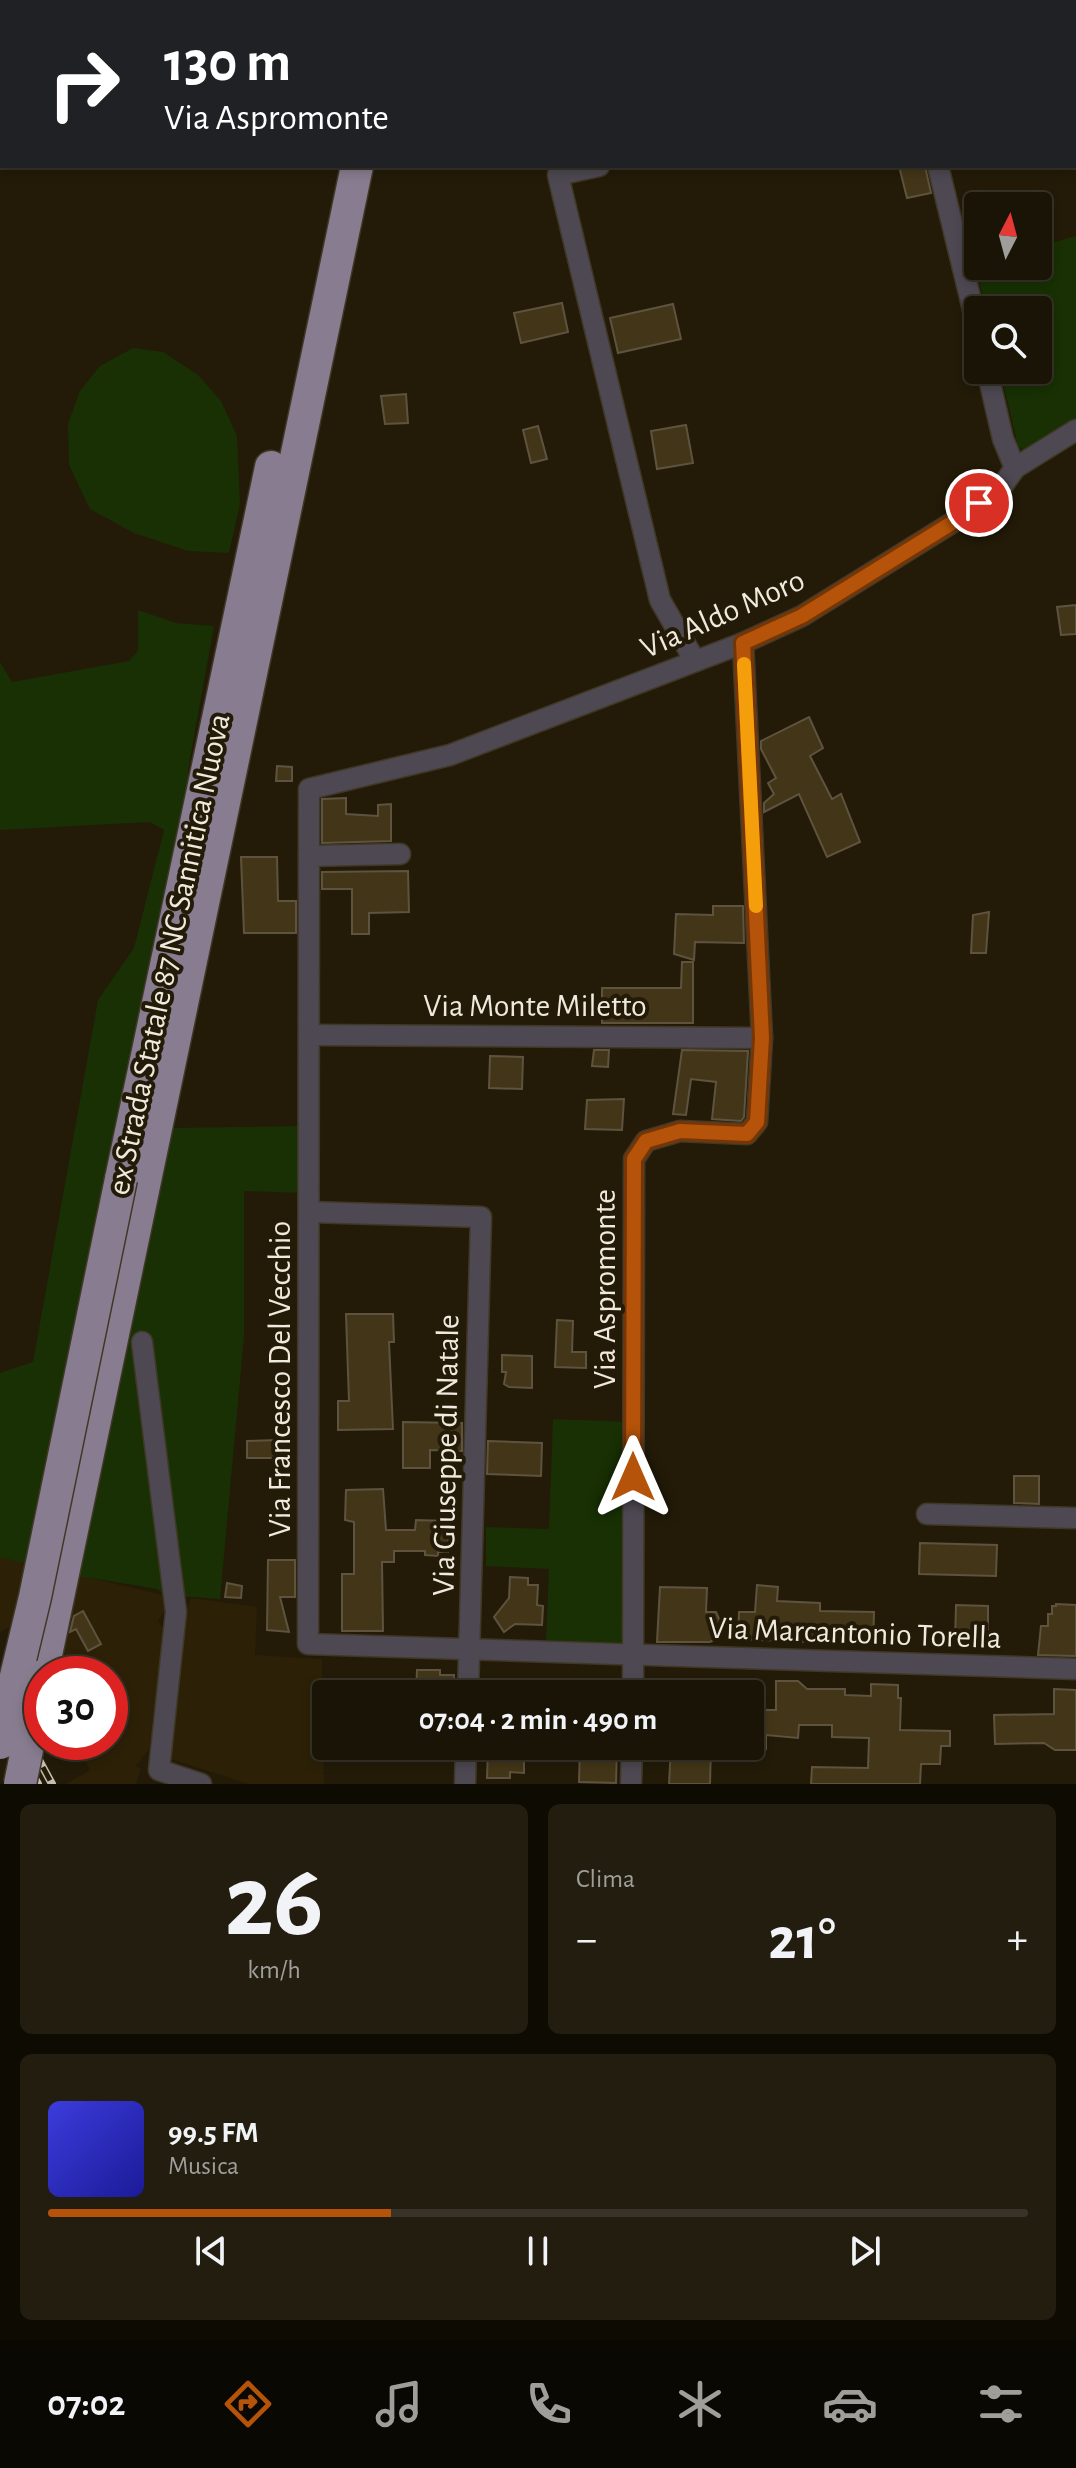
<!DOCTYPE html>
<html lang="it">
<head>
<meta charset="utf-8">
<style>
  :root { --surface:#1a1406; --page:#231d10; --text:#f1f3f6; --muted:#9f9e9b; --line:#383328; --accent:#b45309 }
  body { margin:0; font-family:"Alegreya Sans",sans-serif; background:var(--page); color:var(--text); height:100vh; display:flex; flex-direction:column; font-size:30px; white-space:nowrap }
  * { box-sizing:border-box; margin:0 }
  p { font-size:26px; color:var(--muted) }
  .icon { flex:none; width:44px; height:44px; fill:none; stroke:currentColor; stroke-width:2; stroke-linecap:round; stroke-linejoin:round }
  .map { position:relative; height:1784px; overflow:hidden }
  .panel { display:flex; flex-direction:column; gap:20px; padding:20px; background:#0e0b03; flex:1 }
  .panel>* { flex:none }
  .hud { position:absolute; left:0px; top:0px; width:1076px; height:168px; box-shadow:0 4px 12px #0003,0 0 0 2px var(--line); background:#202124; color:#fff; overflow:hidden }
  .needle { width:52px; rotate:6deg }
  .buttons { position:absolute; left:964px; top:192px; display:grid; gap:16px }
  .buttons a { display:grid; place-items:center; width:88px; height:88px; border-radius:8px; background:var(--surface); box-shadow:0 4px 12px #0003,0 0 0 2px var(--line); font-size:40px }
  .speed { position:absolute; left:24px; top:1656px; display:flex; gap:16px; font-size:40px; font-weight:700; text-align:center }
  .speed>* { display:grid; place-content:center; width:104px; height:104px; border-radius:50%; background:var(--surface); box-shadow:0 4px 12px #0003,0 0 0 2px var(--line); line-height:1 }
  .speed .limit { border:12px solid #d22; background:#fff; color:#111 }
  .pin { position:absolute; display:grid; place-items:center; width:68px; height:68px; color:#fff; margin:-34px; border:4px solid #fff; border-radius:50%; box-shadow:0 2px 8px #0007 }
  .me { position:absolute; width:88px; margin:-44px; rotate:0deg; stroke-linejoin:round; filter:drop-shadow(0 0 6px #0008) }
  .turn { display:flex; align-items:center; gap:28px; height:168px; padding:0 32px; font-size:36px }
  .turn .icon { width:104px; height:104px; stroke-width:2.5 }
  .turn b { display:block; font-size:56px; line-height:68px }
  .big { font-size:60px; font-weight:700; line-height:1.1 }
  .panel .widget { flex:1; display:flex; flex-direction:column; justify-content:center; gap:12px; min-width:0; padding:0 28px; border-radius:12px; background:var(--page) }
  .panel .dial { align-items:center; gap:0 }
  .dial b { font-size:104px; line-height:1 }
  .song { display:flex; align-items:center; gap:24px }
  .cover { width:96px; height:96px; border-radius:12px; background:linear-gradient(135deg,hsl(240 70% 55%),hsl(240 70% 35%)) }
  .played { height:8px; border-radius:4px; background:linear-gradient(90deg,var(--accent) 35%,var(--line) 35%) }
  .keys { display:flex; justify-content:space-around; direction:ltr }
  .heat { display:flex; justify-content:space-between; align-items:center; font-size:44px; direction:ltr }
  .panel .tiles { flex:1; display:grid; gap:20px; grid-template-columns:1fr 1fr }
  .widget:last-child { grid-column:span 2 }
  .trip { position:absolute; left:312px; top:1680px; width:452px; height:80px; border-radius:8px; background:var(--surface); box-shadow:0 4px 12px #0003,0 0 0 2px var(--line); font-weight:700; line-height:80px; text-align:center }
  .dock { display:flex; height:128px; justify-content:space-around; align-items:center; background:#0a0802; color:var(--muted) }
  .dock .icon { width:56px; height:56px }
  .dock .on { color:var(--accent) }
  .dock b { font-size:36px; color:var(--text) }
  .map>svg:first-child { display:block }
  .built { fill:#2c2107 }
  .green { fill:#183004 }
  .building { fill:#433618; stroke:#5d533f; stroke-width:2 }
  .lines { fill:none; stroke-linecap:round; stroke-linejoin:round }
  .service-casing { stroke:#403826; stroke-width:13 }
  .minor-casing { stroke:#403826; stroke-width:23 }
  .trunk-casing { stroke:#403826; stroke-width:35 }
  .service { stroke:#4d4851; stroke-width:10 }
  .minor { stroke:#4d4851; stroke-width:20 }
  .trunk { stroke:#887d90; stroke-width:32 }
  .rail-casing { stroke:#c4beb0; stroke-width:8 }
  .rail { stroke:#231b08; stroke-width:5; stroke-dasharray:15; stroke-linecap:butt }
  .trunk-bridge-casing { stroke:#403826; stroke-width:35; stroke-linecap:butt }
  .trunk-bridge { stroke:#887d90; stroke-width:32 }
  .route-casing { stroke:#753606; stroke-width:20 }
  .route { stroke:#b45309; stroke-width:14 }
  .slow { stroke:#f59e0b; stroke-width:14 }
  .labels { text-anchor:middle; stroke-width:8; stroke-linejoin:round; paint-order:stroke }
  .street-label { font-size:32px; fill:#f0eade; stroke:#231b08 }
</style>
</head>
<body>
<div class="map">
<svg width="1076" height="1784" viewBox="0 0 1076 1784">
  <rect width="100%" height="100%" fill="#231b08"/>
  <g class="built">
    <polygon points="0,1557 163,1595 164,1611 158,1621 164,1630 149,1749 136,1766 141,1769 136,1784 66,1784 90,1770 74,1742 110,1742 110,1674 42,1674 42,1683 11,1626 0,1632"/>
    <polygon points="191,1598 257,1607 255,1655 322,1659 324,1784 249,1784 168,1758 182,1624"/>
  </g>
  <g class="green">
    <polygon points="1023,0 1076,0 1076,152 1074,2"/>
    <polygon points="1076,236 1076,421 1027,453 1018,446 1000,370 1038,370 1038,310 986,310 975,264 1038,266 1038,247"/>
    <polygon points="133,348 163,352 198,375 221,401 237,436 240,504 229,553 188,551 134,533 90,509 69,465 68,424 80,391 100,366"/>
    <polygon points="138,610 176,623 214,626 188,770 190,797 169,1128 299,1126 301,1193 244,1191 244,1336 220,1599 163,1595 158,1589 72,1575 0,1557 0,1373 33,1362 98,1000 134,948 164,830 150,822 0,830 0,662 12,682 129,661 138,651"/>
    <polygon points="553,1419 629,1422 625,1646 546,1643 549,1569 486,1566 486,1527 549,1529"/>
  </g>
  <g class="building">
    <polygon points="899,166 925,166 931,193 907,198"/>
    <polygon points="562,303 568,332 521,343 514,313"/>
    <polygon points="673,304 681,339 618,353 610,318"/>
    <polygon points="406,394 408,423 385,424 381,396"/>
    <polygon points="686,425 693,463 657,469 651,431"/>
    <polygon points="538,426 547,459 531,463 523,430"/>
    <polygon points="1076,605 1076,634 1061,635 1057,607"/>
    <polygon points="809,717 823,748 810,756 832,799 841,794 860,842 827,857 799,794 764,812 764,803 774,794 768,783 776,778 761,749 761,741"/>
    <polygon points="277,766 292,767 292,781 276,781"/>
    <polygon points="346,798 346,814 378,816 378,805 391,804 391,841 322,843 322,799"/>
    <polygon points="241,857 277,857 278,901 296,901 296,933 244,933"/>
    <polygon points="408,871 409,912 369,913 369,934 352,934 352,889 322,889 322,872"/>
    <polygon points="713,906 743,906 744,943 695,942 694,960 674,954 676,914 713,915"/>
    <polygon points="989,912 986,953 971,953 973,915"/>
    <polygon points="682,962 693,962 693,1023 602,1023 602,988 681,988"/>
    <polygon points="594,1050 609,1050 608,1067 592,1066"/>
    <polygon points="682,1050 748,1051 744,1117 741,1121 712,1119 716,1082 691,1079 686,1115 673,1114"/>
    <polygon points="490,1056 523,1057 522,1089 489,1088"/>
    <polygon points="624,1099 622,1130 585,1129 587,1100"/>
    <polygon points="346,1314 393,1314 394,1342 389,1342 393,1429 338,1430 338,1401 349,1401"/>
    <polygon points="557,1320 573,1321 572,1352 586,1352 586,1368 555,1367"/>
    <polygon points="502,1355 532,1356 532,1388 509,1387 504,1384 506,1372 502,1372"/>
    <polygon points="403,1422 462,1423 462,1451 430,1450 430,1468 403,1468"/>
    <polygon points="277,1440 277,1458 247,1458 247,1441"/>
    <polygon points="488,1441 542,1443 541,1476 487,1474"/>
    <polygon points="1014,1476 1039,1476 1039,1504 1014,1503"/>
    <polygon points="383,1489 386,1530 415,1530 416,1520 449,1521 448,1552 438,1552 438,1556 425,1555 425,1551 394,1551 394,1562 382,1562 383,1631 342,1631 342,1574 354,1574 354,1522 345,1520 346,1490"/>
    <polygon points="920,1543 997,1545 996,1576 919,1574"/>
    <polygon points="268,1560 295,1560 295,1597 280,1597 289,1632 267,1630"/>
    <polygon points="510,1577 528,1578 528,1585 538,1585 537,1605 543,1606 542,1625 515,1624 504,1632 494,1617 509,1598"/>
    <polygon points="227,1583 242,1586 241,1598 225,1597"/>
    <polygon points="757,1585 778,1587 777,1601 820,1603 820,1611 874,1612 873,1645 738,1639 739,1612 755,1612"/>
    <polygon points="660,1587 707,1588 706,1612 716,1612 720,1621 714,1640 710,1642 657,1642"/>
    <polygon points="1056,1604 1076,1605 1076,1656 1038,1655 1041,1626 1048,1626 1048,1614 1052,1614 1052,1606 1056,1606"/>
    <polygon points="956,1605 988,1606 988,1643 955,1642"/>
    <polygon points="83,1611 101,1644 88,1651 76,1629 70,1632 74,1616"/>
    <polygon points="417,1670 440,1670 440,1675 454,1675 454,1694 416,1694"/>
    <polygon points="569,1680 620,1682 620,1694 569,1694"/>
    <polygon points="776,1681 798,1681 807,1689 845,1689 845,1695 871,1696 871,1684 898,1685 898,1698 901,1698 900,1730 950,1731 950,1746 941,1746 940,1764 921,1764 920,1784 811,1784 812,1767 868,1768 869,1738 832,1737 832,1725 799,1725 798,1738 766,1735 766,1749 750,1749 750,1710 776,1710"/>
    <polygon points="1054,1689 1076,1690 1076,1750 1055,1750 1044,1743 995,1744 994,1715 1054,1714"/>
    <polygon points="580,1746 617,1746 616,1783 579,1782"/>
    <polygon points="671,1746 711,1746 710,1784 669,1784"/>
    <polygon points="488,1749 524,1750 524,1773 510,1772 510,1778 487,1778"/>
  </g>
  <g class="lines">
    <g class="service-casing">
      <g id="service">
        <polyline points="357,2 357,0"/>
        <polyline points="422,2 423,0"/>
      </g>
    </g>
    <g class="minor-casing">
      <g id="minor">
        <polyline points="897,0 898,2"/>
        <polyline points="599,166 558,175 660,600 695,661"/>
        <polyline points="938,166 978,330"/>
        <polyline points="987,370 1003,439 1015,468"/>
        <polyline points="1076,430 1015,468 1003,485 955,521 802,616 743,643 450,755 309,789 308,1644 1076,1669"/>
        <polyline points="309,856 400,854"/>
        <polyline points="309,1035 762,1038"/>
        <polyline points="309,1212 481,1217 468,1694"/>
        <polyline points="142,1342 176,1612 159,1770 201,1784"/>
        <polyline points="927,1514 1076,1518"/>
        <polyline points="633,1694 634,1159 646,1141 680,1131 747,1134 757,1122 762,1038 743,643"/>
        <polyline points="465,1784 466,1746"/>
        <polyline points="631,1784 632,1746"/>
      </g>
    </g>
    <g class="trunk-casing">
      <g id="trunk">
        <polyline points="392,2 393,0"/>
        <polyline points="121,1179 271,467"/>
        <polyline points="42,1674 357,166"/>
      </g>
    </g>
    <use href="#service" class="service"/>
    <use href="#minor" class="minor"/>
    <use href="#trunk" class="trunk"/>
    <g class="rail-casing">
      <g id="rail">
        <polyline points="0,1688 52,1784"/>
        <polyline points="0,1714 38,1784"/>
      </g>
    </g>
    <use href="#rail" class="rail"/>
    <g class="trunk-bridge-casing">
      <g id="trunk-bridge">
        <polyline points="0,1743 35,1597 121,1179"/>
        <polyline points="20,1784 42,1676"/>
      </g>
    </g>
    <use href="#trunk-bridge" class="trunk-bridge"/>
  </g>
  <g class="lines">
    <g class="route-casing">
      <polyline id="route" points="633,1477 634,1159 646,1141 680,1131 747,1134 757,1122 762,1038 743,643 802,616 955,521 979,503"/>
    </g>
    <use href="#route" class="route"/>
    <polyline class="slow" points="744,664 756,906"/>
  </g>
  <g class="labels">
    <g class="street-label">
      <text transform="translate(722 613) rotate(-24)" y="11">Via Aldo Moro</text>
      <text transform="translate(168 954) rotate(-78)" y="11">ex Strada Statale 87 NC Sannitica Nuova</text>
      <text x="535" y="1016">Via Monte Miletto</text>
      <text transform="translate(604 1289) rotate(-90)" y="11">Via Aspromonte</text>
      <text transform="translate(279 1379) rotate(-90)" y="11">Via Francesco Del Vecchio</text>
      <text transform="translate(445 1455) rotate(-89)" y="11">Via Giuseppe di Natale</text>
      <text transform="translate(855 1632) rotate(2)" y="11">Via Marcantonio Torella</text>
    </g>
  </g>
</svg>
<div class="buttons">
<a><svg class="needle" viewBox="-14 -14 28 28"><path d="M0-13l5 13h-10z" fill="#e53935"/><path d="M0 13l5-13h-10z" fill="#9f9e9b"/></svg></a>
<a><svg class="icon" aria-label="search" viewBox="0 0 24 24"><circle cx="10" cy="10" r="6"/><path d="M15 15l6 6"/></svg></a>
</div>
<div class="speed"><div class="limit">30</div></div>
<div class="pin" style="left:979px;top:503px;background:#d93025"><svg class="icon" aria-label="arrive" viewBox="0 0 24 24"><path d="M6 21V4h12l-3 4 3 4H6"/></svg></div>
<svg class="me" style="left:633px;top:1477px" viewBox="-20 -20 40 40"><path d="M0-17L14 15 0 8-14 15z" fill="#b45309" stroke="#fff" stroke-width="4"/></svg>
<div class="trip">07:04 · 2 min · 490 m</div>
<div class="hud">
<div class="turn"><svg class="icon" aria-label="right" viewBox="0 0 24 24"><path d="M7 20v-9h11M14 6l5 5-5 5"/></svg><div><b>130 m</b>Via Aspromonte</div></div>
</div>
</div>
<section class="panel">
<div class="tiles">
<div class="widget dial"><b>26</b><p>km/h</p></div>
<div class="widget"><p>Clima</p>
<div class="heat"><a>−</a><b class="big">21°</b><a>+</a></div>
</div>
<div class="widget">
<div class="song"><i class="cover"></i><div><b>99.5 FM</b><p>Musica</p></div></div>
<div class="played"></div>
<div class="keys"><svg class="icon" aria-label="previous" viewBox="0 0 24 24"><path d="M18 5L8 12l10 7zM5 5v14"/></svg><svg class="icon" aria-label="pause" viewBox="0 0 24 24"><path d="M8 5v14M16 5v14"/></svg><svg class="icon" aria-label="next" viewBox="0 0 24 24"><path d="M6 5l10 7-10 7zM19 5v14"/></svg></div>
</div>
</div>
</section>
<nav class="dock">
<b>07:02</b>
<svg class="icon on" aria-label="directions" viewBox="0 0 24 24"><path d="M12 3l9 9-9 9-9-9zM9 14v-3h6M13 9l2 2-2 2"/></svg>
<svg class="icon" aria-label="music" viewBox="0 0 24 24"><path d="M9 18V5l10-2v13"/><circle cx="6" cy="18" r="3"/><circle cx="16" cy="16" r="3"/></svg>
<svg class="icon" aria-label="phone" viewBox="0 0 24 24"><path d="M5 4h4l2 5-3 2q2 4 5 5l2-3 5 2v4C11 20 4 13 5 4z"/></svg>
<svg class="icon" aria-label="climate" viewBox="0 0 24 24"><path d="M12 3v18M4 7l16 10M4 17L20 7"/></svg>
<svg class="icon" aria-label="car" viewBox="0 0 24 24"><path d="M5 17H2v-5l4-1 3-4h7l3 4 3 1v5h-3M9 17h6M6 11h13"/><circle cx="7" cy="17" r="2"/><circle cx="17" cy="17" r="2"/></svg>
<svg class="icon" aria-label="filters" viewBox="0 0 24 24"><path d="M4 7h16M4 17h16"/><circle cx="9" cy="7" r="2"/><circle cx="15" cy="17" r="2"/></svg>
</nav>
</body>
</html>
